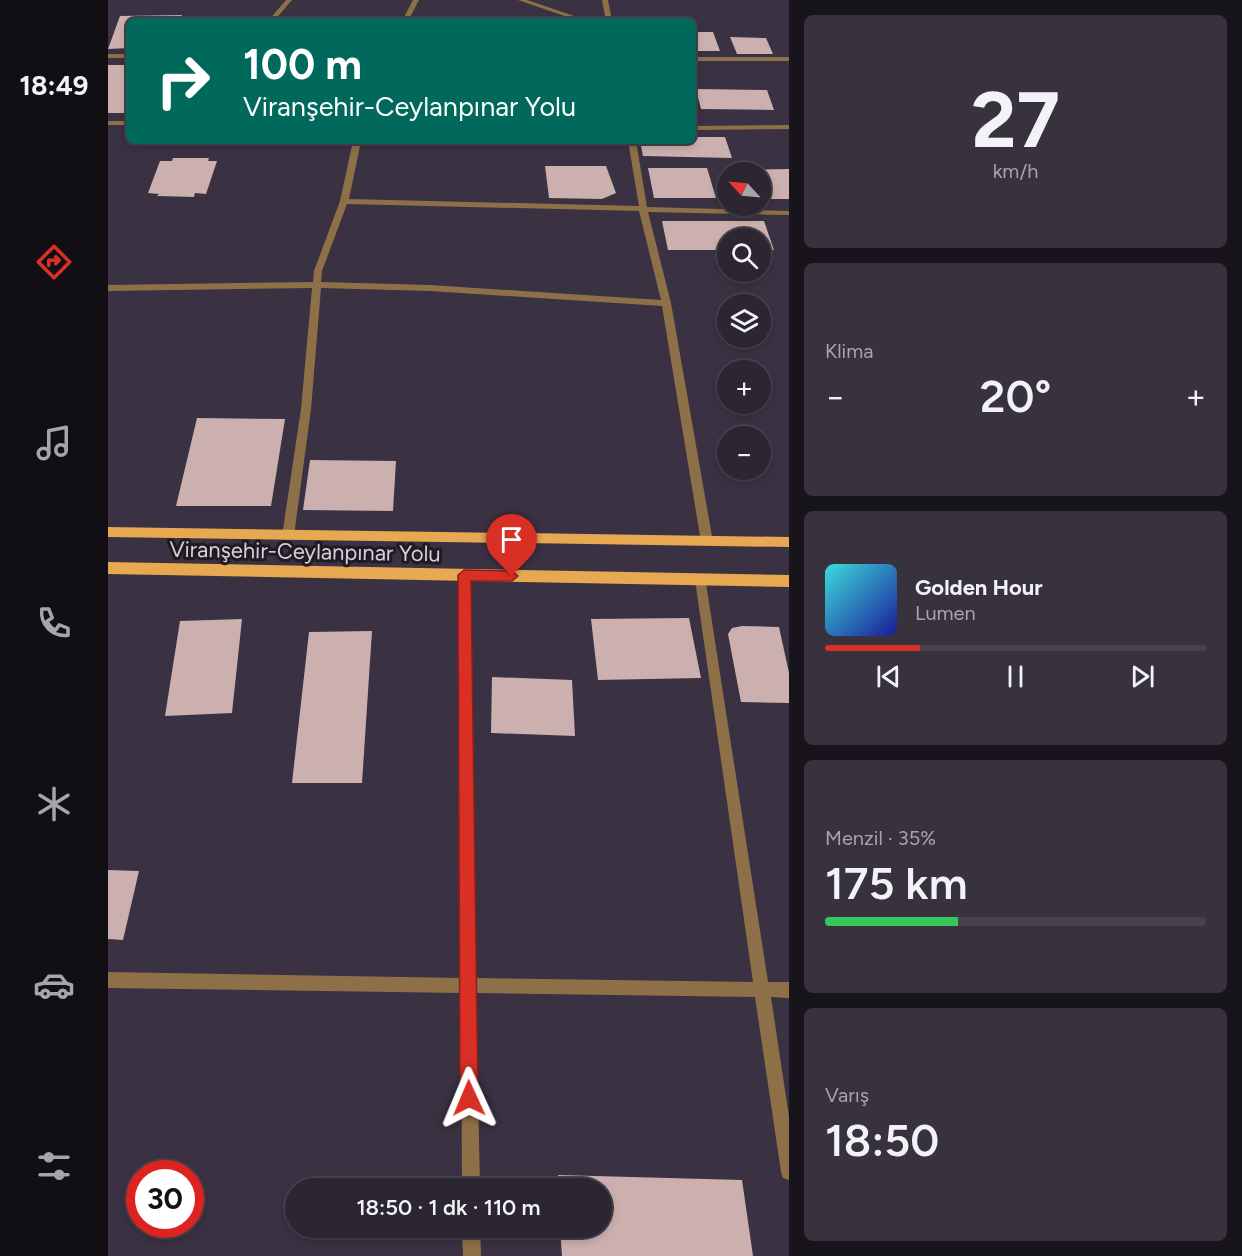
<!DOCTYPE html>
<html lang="tr">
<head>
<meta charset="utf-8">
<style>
  :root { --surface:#2c2532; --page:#38313e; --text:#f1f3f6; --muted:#a6a5ac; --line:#48424d; --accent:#d93025 }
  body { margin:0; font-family:Figtree,sans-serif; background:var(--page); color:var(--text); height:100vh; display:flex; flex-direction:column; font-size:22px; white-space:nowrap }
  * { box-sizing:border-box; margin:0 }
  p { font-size:20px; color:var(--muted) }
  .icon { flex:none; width:33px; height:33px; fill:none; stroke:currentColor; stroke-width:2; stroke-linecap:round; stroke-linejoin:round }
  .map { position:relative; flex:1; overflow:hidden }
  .drawer { display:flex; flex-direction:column; gap:15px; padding:15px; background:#18141c; width:453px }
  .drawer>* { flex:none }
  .guide { position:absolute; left:18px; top:18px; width:570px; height:126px; border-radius:9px; box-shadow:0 3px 9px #0003,0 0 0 2px var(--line); background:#00695c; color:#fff; overflow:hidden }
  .needle { width:39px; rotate:296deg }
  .fabs { position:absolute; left:609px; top:162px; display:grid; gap:12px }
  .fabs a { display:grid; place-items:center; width:54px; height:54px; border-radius:50%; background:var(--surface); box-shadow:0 3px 9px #0003,0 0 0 2px var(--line); font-size:30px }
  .speed { position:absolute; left:18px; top:1160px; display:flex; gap:12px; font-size:30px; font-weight:700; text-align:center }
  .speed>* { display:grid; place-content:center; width:78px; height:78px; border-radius:50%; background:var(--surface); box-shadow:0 3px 9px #0003,0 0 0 2px var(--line); line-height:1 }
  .speed .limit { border:9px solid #d22; background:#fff; color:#111 }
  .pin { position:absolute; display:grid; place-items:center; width:51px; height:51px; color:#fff; margin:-62px -26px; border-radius:50% 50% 50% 0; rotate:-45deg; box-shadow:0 0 6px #0007 }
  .pin .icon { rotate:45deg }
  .me { position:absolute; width:66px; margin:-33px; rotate:359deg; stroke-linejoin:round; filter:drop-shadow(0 0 4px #0008) }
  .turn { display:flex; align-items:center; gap:21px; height:126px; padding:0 18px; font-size:27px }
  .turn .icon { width:78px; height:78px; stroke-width:2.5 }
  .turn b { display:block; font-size:42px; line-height:51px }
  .big { font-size:45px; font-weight:600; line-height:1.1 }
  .drawer .tile { flex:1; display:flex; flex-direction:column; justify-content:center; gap:9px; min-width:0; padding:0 21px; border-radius:9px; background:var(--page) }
  .drawer .dial { align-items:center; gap:0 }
  .dial b { font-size:78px; line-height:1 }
  .song { display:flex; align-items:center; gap:18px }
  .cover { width:72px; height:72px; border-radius:9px; background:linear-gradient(135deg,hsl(180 70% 55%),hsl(240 70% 35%)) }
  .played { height:6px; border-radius:3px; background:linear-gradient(90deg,var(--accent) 25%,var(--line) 25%) }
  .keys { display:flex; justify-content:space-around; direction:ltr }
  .heat { display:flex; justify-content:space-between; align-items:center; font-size:33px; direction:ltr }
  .charge { height:9px; border-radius:4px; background:linear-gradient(90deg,#34c759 35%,var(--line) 0) }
  .trip { position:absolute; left:177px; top:1178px; width:327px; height:60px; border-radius:30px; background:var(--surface); box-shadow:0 3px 9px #0003,0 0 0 2px var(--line); font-weight:600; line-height:60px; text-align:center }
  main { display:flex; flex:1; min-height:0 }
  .tab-bar { display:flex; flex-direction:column; width:108px; justify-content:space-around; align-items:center; background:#120f14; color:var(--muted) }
  .tab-bar .icon { width:42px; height:42px }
  .tab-bar .on { color:var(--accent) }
  .tab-bar b { font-size:27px; color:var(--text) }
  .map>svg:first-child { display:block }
  .building { fill:#cbb0af }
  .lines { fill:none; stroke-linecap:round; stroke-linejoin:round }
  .minor { fill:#8e7048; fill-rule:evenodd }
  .primary { fill:#e6a850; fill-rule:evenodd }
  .route { fill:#d93025; stroke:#8d1f18; stroke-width:1.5 }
  .labels { text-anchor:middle; stroke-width:6; stroke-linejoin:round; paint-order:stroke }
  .street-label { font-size:22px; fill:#d6d0db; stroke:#1f1b22 }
</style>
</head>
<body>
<main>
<nav class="tab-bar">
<b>18:49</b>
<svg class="icon on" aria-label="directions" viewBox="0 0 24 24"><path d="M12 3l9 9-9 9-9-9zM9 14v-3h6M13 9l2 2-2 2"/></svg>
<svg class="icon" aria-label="music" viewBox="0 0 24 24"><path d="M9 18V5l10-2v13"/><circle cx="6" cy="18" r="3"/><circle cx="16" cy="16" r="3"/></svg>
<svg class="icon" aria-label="phone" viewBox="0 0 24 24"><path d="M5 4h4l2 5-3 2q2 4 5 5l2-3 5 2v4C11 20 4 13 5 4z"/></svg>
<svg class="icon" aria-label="climate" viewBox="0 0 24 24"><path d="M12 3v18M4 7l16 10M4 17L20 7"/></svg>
<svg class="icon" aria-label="car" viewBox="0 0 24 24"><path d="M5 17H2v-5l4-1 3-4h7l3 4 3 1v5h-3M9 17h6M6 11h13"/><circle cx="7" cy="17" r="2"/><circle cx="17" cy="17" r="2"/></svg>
<svg class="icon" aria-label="filters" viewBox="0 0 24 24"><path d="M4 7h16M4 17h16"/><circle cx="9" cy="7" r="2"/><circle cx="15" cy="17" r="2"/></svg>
</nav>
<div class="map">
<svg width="681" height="1256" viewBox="0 0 681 1256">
  <rect width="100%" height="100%" fill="#3a3142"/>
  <g class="building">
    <polygon points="74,15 72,21 21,21 21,48 0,49 12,16"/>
    <polygon points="585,32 605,32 612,51 585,51"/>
    <polygon points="622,37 658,38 665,54 629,54"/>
    <rect x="0" y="65" width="21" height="48"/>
    <polygon points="588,89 659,90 666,110 593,109"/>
    <polygon points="585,137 617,137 624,158 535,156 532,141 585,141"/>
    <polygon points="65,158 101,158 100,161 109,161 98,194 87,193 86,197 49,196 51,194 40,193 52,161 64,161"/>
    <polygon points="437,166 498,166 508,193 494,199 441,198"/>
    <polygon points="540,168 599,168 608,198 546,198"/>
    <polygon points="681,169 681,199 652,199 652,172 626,172 625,170"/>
    <polygon points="554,221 656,221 666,250 652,250 652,238 620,238 620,250 560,250"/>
    <polygon points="89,418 177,419 163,506 68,506"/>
    <polygon points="202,460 288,461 285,511 195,510"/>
    <polygon points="581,618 593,678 490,680 483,619"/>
    <polygon points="134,619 124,713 57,716 72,621"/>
    <polygon points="634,626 671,627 681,673 681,703 633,702 620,634 624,628"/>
    <polygon points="264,631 254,783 184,783 201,632"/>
    <polygon points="384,677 464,680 467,736 383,733"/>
    <polygon points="0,870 31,871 15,940 0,939"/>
    <polygon points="450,1175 634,1180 645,1256 454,1256 452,1227 494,1227 494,1188 451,1188"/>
  </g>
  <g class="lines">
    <g class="minor">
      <polygon points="178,0 184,0 166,21 160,21"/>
      <polygon points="305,0 311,0 300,21 294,21"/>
      <polygon points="410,0 419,0 481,21 471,21"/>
      <polygon points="494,0 500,0 504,21 498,21"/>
      <rect x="0" y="54" width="21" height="4"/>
      <rect x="585" y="57" width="96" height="4"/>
      <rect x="0" y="121" width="21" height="4"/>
      <polygon points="681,125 681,129 585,130 585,126"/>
      <path d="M245,141H253L241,199L531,206L520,141H528L539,207L681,211V215L540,212L563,303L605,542L603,545L599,546L593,542L554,306L322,291L213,288L203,409L186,536L180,540L176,539L174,536L193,409L204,288L0,291V285L205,282L206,271L232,201ZM239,204L531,211L553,300L322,285L213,282L214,271Z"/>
      <polygon points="356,570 362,575 368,978 645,982 587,580 589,577 597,577 660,982 681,982 681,998 663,997 681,1117 681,1180 675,1178 673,1172 647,997 368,993 372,1188 354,1188 353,993 0,988 0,972 353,978 350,575"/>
      <polygon points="354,1227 372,1227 373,1256 355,1256"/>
    </g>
    <g class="primary">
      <polygon points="0,527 681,537 681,547 0,537"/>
      <polygon points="0,562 681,575 681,587 0,574"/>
    </g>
  </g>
  <polygon class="route" points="356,570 404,571 410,576 404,581 363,581 370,1098 368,1105 361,1107 355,1105 352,1098 350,575"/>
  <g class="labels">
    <g class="street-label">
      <text transform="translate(197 551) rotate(1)" y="8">Viranşehir-Ceylanpınar Yolu</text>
    </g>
  </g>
</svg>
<div class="fabs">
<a><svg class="needle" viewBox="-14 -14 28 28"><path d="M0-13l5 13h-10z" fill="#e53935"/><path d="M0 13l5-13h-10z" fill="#a6a5ac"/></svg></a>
<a><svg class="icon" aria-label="search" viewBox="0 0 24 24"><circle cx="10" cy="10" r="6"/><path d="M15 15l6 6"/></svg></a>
<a><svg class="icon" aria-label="layers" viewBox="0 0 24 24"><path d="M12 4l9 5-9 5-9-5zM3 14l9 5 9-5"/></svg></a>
<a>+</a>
<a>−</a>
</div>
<div class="speed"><div class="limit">30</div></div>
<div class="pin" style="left:404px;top:576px;background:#d93025"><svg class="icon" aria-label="arrive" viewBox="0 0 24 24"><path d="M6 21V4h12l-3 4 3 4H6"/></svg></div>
<svg class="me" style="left:361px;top:1098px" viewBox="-20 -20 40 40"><path d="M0-17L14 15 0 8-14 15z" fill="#d93025" stroke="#fff" stroke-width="4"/></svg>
<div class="trip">18:50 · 1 dk · 110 m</div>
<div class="guide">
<div class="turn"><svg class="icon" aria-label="right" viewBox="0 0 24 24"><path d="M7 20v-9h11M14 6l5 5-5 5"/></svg><div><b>100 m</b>Viranşehir-Ceylanpınar Yolu</div></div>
</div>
</div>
<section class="drawer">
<div class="tile dial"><b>27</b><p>km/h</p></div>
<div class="tile"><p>Klima</p>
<div class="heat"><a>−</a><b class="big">20°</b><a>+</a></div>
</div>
<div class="tile">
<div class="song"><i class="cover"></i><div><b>Golden Hour</b><p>Lumen</p></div></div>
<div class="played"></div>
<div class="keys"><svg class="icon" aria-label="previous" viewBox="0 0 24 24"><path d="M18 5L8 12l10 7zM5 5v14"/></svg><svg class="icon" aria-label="pause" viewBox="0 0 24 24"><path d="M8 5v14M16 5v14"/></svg><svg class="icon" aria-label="next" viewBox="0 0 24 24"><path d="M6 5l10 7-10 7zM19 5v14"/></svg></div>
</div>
<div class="tile"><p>Menzil · 35%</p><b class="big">175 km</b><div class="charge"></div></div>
<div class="tile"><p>Varış</p><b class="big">18:50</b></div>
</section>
</main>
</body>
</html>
